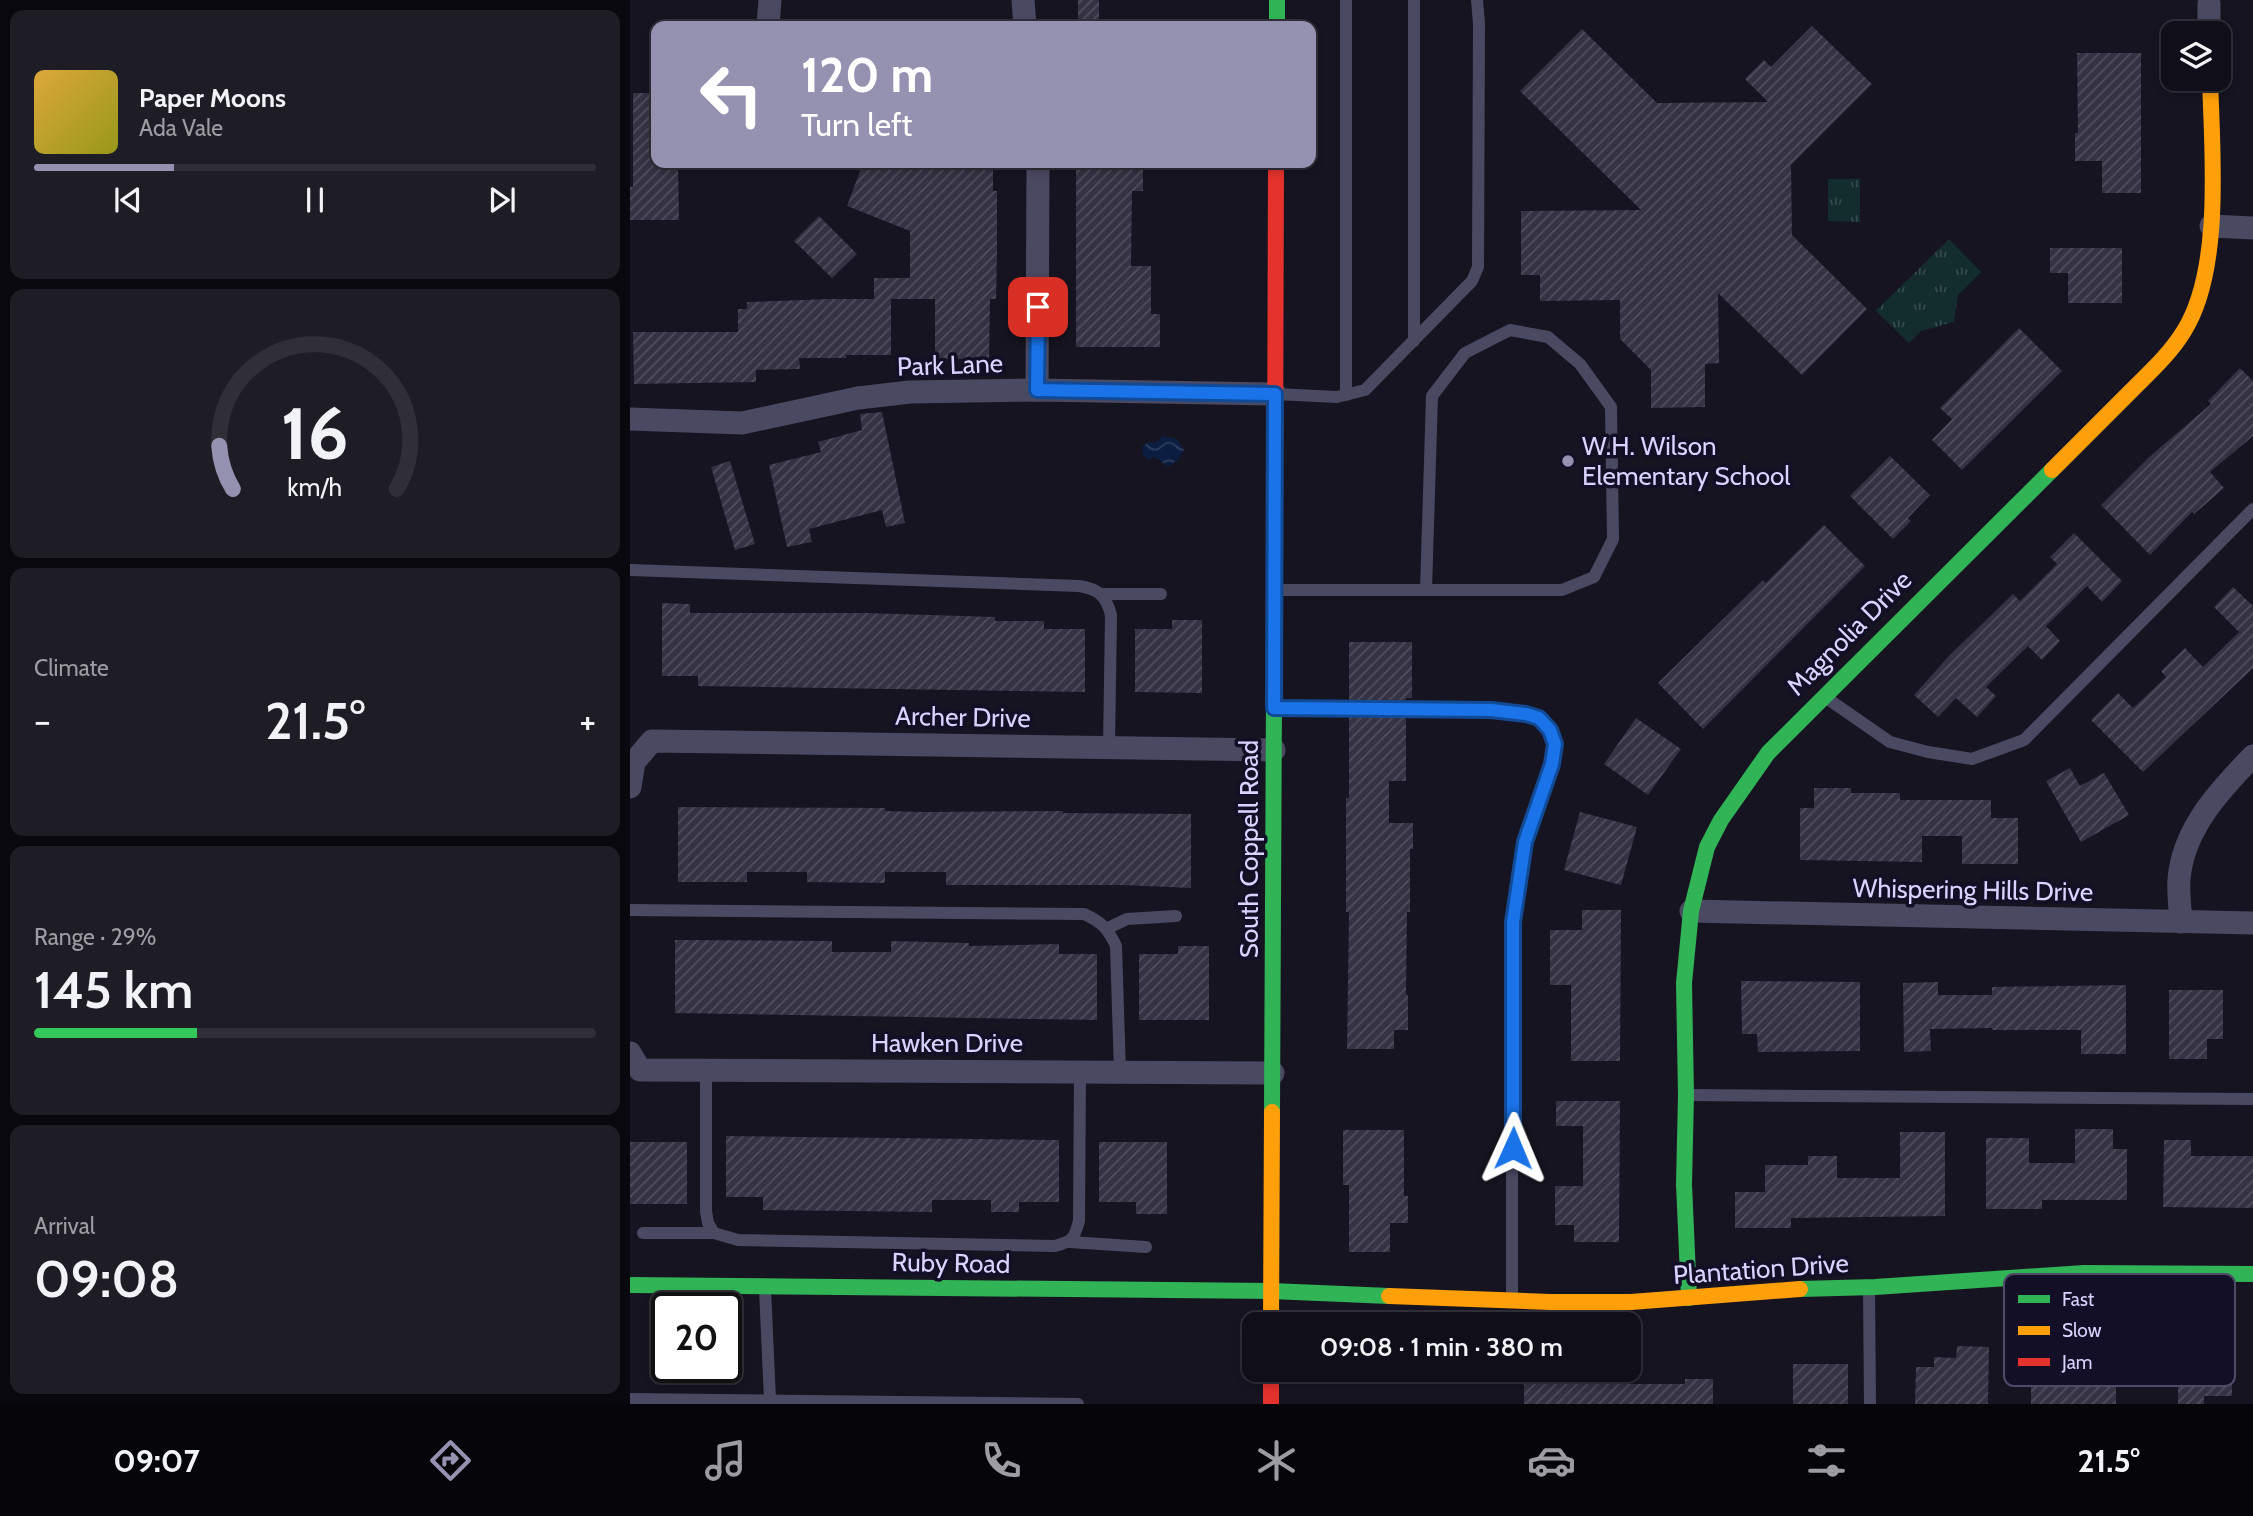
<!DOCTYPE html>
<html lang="en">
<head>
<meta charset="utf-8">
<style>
  :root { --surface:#100f19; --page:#1e1d26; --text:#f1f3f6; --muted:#9c9ca2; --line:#302f38; --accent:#9591b1 }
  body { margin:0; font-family:Cabin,sans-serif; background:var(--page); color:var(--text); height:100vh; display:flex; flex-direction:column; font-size:26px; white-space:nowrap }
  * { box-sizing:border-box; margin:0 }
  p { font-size:23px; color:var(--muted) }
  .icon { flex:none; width:38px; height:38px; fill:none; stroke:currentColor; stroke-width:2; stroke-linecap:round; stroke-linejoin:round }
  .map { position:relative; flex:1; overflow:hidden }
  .drawer { display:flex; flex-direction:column; gap:10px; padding:10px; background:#09080e; width:630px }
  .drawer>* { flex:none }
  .hud { position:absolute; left:21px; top:21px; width:665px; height:147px; border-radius:14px; box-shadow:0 4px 10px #0003,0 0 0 2px var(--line); background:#9591b1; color:#fff; overflow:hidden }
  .buttons { position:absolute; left:1531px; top:21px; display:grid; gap:14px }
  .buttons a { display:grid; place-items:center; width:70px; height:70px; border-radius:14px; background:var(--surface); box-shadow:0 4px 10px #0003,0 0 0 2px var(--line); font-size:35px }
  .speed { position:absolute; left:21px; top:1292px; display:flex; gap:14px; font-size:35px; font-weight:700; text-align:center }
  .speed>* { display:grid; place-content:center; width:91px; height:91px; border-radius:50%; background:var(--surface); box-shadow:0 4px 10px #0003,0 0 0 2px var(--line); line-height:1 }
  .speed .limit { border:4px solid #111; border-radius:10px; background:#fff; color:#111 }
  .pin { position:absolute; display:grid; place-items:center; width:60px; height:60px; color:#fff; margin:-30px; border-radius:14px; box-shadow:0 4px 10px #0006 }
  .me { position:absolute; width:77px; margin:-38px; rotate:1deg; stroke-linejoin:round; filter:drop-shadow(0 0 5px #0008) }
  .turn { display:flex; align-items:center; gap:24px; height:147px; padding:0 35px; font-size:32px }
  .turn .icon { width:91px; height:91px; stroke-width:2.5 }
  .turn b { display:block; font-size:49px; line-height:60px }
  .big { font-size:52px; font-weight:600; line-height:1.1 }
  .drawer .widget { flex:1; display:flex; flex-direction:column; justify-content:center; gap:10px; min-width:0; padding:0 24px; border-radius:14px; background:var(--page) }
  .drawer .dial { align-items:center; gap:0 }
  .dial svg { height:182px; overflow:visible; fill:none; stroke:var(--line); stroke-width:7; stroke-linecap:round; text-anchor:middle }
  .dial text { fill:var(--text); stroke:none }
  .song { display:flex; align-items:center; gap:21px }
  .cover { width:84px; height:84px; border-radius:10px; background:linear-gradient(135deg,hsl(40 70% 55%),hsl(60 70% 35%)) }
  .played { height:7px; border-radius:4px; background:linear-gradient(90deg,var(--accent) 25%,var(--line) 25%) }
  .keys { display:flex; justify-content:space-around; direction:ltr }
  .heat { display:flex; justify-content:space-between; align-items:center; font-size:38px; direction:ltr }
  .charge { height:10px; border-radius:5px; background:linear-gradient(90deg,#34c759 29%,var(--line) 0) }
  .trip { position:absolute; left:612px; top:1312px; width:399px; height:70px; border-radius:14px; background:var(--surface); box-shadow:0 4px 10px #0003,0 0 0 2px var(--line); font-weight:600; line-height:70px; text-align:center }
  .tabs { display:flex; height:112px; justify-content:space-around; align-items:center; background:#06060a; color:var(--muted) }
  .tabs .icon { width:49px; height:49px }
  .tabs .current { color:var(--accent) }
  .tabs b { font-size:32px; color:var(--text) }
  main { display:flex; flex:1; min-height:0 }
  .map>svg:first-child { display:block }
  .park { fill:url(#park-tufts) }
  .water { fill:url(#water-waves) }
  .building { fill:url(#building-hatch) }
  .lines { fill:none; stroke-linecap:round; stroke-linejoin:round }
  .path { stroke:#44505f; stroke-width:4.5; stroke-dasharray:3.5 5; stroke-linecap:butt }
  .lane { stroke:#4a4962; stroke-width:12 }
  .street { stroke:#4a4962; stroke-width:23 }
  .fast { stroke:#30b455; stroke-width:16 }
  .slow { stroke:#ff9f0a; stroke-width:16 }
  .jam { stroke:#e5322d; stroke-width:16 }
  .route-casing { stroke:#114b97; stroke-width:18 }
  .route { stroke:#1a73e8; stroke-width:12 }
  .poi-dot { fill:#9591b1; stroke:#130f26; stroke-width:2.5 }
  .labels { text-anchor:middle; stroke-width:7; stroke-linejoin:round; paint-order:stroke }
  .street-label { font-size:26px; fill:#d9d4ff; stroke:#130f26 }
  .poi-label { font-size:26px; fill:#d9d4ff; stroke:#130f26; text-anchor:start }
  .key { fill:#130f26; stroke:#4e4a67; stroke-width:2 }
  .key-label { font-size:19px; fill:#d9d4ff }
</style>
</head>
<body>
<main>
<section class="drawer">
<div class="widget">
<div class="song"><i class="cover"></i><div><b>Paper Moons</b><p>Ada Vale</p></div></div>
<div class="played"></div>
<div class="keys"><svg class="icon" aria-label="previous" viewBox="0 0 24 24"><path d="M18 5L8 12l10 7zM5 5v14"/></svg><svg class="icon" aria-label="pause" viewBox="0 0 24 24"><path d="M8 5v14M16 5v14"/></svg><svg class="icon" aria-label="next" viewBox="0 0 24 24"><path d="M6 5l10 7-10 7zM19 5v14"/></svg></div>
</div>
<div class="widget dial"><svg viewBox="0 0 100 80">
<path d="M14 69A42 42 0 1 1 86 69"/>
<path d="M14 69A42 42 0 0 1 8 50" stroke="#9591b1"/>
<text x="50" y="56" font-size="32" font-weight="700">16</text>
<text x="50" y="72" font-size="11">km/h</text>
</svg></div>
<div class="widget"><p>Climate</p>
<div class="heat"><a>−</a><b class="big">21.5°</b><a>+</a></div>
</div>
<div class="widget"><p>Range · 29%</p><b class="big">145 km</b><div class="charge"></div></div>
<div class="widget"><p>Arrival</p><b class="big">09:08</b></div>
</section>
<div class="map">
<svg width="1623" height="1404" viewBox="0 0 1623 1404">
  <defs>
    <pattern id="park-tufts" width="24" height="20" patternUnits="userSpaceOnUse" patternTransform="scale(1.75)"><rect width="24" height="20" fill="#132c2d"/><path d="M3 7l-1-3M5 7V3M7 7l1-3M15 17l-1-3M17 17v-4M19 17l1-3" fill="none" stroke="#354a4c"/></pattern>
    <pattern id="water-waves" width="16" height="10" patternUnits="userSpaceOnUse" patternTransform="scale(1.75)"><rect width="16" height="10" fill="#0b1e41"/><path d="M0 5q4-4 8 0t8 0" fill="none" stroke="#2e3e5e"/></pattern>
    <pattern id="building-hatch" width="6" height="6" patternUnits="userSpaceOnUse" patternTransform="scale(1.75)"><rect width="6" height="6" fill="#343243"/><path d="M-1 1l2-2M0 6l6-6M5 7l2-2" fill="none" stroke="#514f5f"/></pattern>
  </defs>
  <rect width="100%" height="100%" fill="#161421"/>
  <g class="park">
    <polygon points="1198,179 1230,179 1230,222 1198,221"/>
    <polygon points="1319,239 1351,272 1328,295 1324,322 1291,331 1279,343 1246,311"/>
  </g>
  <polygon class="water" points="533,436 547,439 554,450 549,458 539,467 525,457 518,459 513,455 512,447 519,442 525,443"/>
  <g class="building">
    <rect x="448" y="0" width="21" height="26"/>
    <polygon points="1182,26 1242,84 1161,165 1162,235 1237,309 1172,375 1088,293 1089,363 1075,364 1075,407 1021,408 1021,370 990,339 990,300 910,301 910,275 891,275 891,211 1011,210 890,91 952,29 1027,103 1138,102 1115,79 1134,60 1141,67"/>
    <polygon points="1447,53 1511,53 1511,193 1472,193 1472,161 1445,161 1445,133 1448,133"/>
    <polygon points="3,93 26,93 26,163 48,163 49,220 0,220 0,187 3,187"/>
    <polygon points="233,163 363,163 363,191 367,191 367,253 366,299 360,299 359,359 305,359 305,299 244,299 244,278 280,278 280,231 217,206"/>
    <polygon points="446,163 513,163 513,191 502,191 501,266 521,266 521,314 530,314 530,347 446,347"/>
    <polygon points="189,216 227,254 202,278 164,241"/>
    <polygon points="1420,248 1492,248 1492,303 1438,303 1438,273 1420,273"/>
    <polygon points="199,299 261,299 261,355 216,355 216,358 169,358 170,369 126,370 126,382 4,384 3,332 108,332 108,309 117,309 117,302"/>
    <polygon points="1389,328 1432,371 1332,470 1302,440 1322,419 1310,408"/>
    <polygon points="1610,368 1623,381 1623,436 1580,472 1594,488 1564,514 1562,512 1520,555 1471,505 1518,458 1581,404 1578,401"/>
    <polygon points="252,412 275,523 256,527 252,510 179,529 182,542 157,547 139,465 191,452 188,442 232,430 230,414"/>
    <polygon points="1260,456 1300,495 1278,518 1281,521 1263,539 1220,496"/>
    <polygon points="100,461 125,544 105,550 81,467"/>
    <polygon points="1194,525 1235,566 1073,729 1028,683 1133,580 1136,583"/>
    <polygon points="1444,533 1492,581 1472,602 1457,586 1416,626 1430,641 1412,660 1398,646 1356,687 1366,696 1347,717 1326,698 1308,717 1284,695 1320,655 1383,594 1390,601 1427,564 1420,557"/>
    <polygon points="1603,587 1623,606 1623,668 1513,772 1461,720 1488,693 1503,708 1536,677 1531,671 1555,648 1573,667 1609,632 1584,607"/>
    <polygon points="32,603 60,604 60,613 236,613 365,617 365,621 414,621 414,629 455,629 455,692 68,686 68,676 32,676"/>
    <polygon points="542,620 572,620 572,693 505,692 505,629 542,629"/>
    <polygon points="719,642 782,642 782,698 776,698 776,700 719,700"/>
    <polygon points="719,717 776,718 776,781 759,781 759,823 783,823 783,849 780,849 780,912 777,912 776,995 778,995 778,1030 764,1030 764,1049 717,1049 719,912 716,912 716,798 719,798"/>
    <polygon points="1006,718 1051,749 1018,795 974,764"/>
    <polygon points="1440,768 1450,786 1474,773 1499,815 1451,842 1416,781"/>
    <polygon points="1184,788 1221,788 1221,793 1270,793 1270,800 1361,800 1361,818 1388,818 1388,864 1332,864 1332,836 1292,836 1292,862 1170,860 1170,808 1184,808"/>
    <polygon points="48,807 255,808 255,811 294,812 433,811 433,813 561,814 561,888 492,885 316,885 316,872 255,872 255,883 177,882 177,872 117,872 117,882 48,882"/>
    <polygon points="950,812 1007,827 991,885 934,870"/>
    <polygon points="952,910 991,910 990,1061 941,1061 941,985 920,985 920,930 952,930"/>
    <polygon points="45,940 202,941 202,952 261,952 261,941 339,943 339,946 429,944 429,954 467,954 467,1020 45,1013"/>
    <polygon points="548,946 579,946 579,1020 509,1020 509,954 548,954"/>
    <polygon points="1111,981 1230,982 1230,1051 1128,1052 1127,1034 1112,1034"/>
    <polygon points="1308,982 1308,995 1362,995 1362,987 1496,985 1496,1054 1451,1054 1451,1030 1362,1030 1362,1028 1300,1029 1301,1051 1274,1052 1273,983"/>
    <polygon points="1539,990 1593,990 1593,1039 1577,1039 1577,1059 1539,1059"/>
    <polygon points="926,1101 990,1101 989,1242 944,1242 944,1225 925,1225 925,1186 953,1186 953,1126 926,1126"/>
    <polygon points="1445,1129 1483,1129 1483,1149 1497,1149 1497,1200 1412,1200 1412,1209 1356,1209 1356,1138 1399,1138 1399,1163 1445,1163"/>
    <polygon points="713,1130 774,1130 774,1196 778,1196 778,1223 760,1223 760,1252 719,1252 719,1185 713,1185"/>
    <polygon points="1270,1132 1315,1132 1315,1216 1161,1218 1161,1228 1105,1228 1105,1192 1135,1192 1135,1165 1178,1165 1178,1156 1207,1156 1207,1178 1270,1178"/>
    <polygon points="96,1136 429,1140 429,1202 389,1202 389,1212 361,1212 361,1200 302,1200 302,1212 133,1210 133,1197 96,1197"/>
    <polygon points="1534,1140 1561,1140 1561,1156 1623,1156 1623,1208 1533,1207"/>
    <rect x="0" y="1142" width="57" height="62"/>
    <polygon points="469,1142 537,1142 537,1214 506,1214 506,1202 469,1202"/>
    <polygon points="1602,1341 1602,1396 1574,1396 1574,1404 1548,1404 1548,1377 1486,1377 1486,1404 1401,1404 1401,1344"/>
    <polygon points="1327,1346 1359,1347 1358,1404 1285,1404 1286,1367 1304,1367 1304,1357 1326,1358"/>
    <rect x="1163" y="1364" width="55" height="40"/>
    <polygon points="1055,1379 1083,1379 1083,1404 894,1404 894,1384 1055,1384"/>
  </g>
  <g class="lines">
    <polyline class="path" points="614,1359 614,1337"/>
    <g class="lane">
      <polyline points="784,0 784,341"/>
      <polyline points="646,394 707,397 735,390 842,281 848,267 849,24 847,0"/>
      <polyline points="716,395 716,0"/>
      <path d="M0,570L449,586C468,589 476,595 481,615L479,747"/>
      <polyline points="645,590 932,590 964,577 983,539 981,407 950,364 918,337 880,330 835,353 802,396 796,590"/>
      <polyline points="473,594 531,594"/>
      <polyline points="1195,697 1260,742 1298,752 1342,759 1394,740 1623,509"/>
      <polyline points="646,708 861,710 896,714 909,718 920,730 925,744 922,764 895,842 882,922 882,1300"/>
      <path d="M0,910L454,914C472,922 478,929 486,946L490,1072"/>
      <polyline points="478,928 497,919 546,916"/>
      <path d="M76,1070V1211L78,1223L84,1233L108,1240L425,1246C443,1241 444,1239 449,1221L450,1072"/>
      <polyline points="1056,1095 1623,1099"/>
      <polyline points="13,1233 84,1233"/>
      <polyline points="440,1242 516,1247"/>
      <polyline points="135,1289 140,1400"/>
      <polyline points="1239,1289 1240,1404"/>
      <polyline points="0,1399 448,1404"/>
    </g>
    <g class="street">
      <polyline points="393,0 395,26"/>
      <polyline points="1579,4 1579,33"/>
      <polyline points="138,26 140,0"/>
      <polyline points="1581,226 1623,228"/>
      <polyline points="407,390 408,163"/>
      <polyline points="0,419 112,423 228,398 280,392 407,390 645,394"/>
      <polyline points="0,787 4,762 22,741 644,750"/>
      <polyline points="1061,911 1623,923"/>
      <path d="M1551,922C1550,908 1548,893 1549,879C1553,829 1590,790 1623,756"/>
      <polyline points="0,1053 10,1070 643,1073"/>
    </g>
    <g class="fast">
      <polyline points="647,0 647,26"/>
      <polyline points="642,1112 645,482"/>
      <polyline points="0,1285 642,1291 759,1296"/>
      <polyline points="1170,1289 1245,1287 1454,1273 1623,1274"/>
      <polyline points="1059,1298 1054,1184 1056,1095 1054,983 1061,911 1077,847 1091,820 1138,753 1422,470"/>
    </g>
    <g class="slow">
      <path d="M1422,470C1448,444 1475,417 1501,391C1520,372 1540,354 1554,331C1593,269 1582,150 1580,79"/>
      <polyline points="759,1296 920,1302 1001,1302 1170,1289"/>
      <polyline points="641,1325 642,1112"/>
    </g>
    <g class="jam">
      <polyline points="645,482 646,163"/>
      <polyline points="641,1370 641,1404"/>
    </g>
  </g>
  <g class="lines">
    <g class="route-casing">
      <polyline id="route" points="408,307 407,390 645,394 644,708 861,710 896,714 909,718 920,730 925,744 922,764 895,842 883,922 883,1148"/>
    </g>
    <use href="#route" class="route"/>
  </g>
  <circle class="poi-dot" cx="938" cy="461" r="7"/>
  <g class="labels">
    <g class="street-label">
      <text transform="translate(320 365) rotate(-2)" y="9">Park Lane</text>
      <text transform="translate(1219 633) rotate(-45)" y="9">Magnolia Drive</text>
      <text transform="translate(333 717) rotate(1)" y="9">Archer Drive</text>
      <text transform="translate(619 849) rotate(-90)" y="9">South Coppell Road</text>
      <text transform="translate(1343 890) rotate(1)" y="9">Whispering Hills Drive</text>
      <text x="317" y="1052">Hawken Drive</text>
      <text transform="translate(321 1263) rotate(1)" y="9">Ruby Road</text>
      <text transform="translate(1131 1269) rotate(-4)" y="9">Plantation Drive</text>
    </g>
    <g class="poi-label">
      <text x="952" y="455">W.H. Wilson<tspan x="952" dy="30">Elementary School</tspan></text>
    </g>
  </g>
  <rect x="1374" y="1274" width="231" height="112" rx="10" class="key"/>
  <rect x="1388" y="1295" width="32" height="8" fill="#30b455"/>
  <rect x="1388" y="1326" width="32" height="9" fill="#ff9f0a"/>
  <rect x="1388" y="1358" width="32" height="8" fill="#e5322d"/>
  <g class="key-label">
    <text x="1432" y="1306">Fast</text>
    <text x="1432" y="1337">Slow</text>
    <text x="1432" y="1369">Jam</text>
  </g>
</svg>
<div class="buttons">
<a><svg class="icon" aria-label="layers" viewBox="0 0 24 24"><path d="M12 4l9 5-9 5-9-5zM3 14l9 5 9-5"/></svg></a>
</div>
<div class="speed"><div class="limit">20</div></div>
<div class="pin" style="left:408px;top:307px;background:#d93025"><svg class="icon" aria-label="arrive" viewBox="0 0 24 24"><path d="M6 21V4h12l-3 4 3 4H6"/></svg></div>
<svg class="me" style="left:883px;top:1148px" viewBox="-20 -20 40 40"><path d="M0-17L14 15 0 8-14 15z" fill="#1a73e8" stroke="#fff" stroke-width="4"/></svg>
<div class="trip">09:08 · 1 min · 380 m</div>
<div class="hud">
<div class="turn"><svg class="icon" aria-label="left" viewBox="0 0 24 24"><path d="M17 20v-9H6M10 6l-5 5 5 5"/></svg><div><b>120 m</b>Turn left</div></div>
</div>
</div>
</main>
<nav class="tabs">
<b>09:07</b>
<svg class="icon current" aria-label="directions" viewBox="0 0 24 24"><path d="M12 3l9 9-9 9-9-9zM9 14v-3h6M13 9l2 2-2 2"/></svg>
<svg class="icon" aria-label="music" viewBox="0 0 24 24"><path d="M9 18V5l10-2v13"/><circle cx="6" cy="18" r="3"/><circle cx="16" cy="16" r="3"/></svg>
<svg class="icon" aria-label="phone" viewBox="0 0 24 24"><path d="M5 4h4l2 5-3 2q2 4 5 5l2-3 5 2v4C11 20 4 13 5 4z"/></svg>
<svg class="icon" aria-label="climate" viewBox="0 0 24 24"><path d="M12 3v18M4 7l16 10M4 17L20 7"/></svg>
<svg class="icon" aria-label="car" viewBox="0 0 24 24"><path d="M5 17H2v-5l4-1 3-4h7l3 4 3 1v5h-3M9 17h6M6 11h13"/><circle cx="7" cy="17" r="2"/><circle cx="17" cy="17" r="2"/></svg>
<svg class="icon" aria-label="filters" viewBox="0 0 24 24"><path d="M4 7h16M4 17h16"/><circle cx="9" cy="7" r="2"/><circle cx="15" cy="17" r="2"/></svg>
<b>21.5°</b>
</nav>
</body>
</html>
